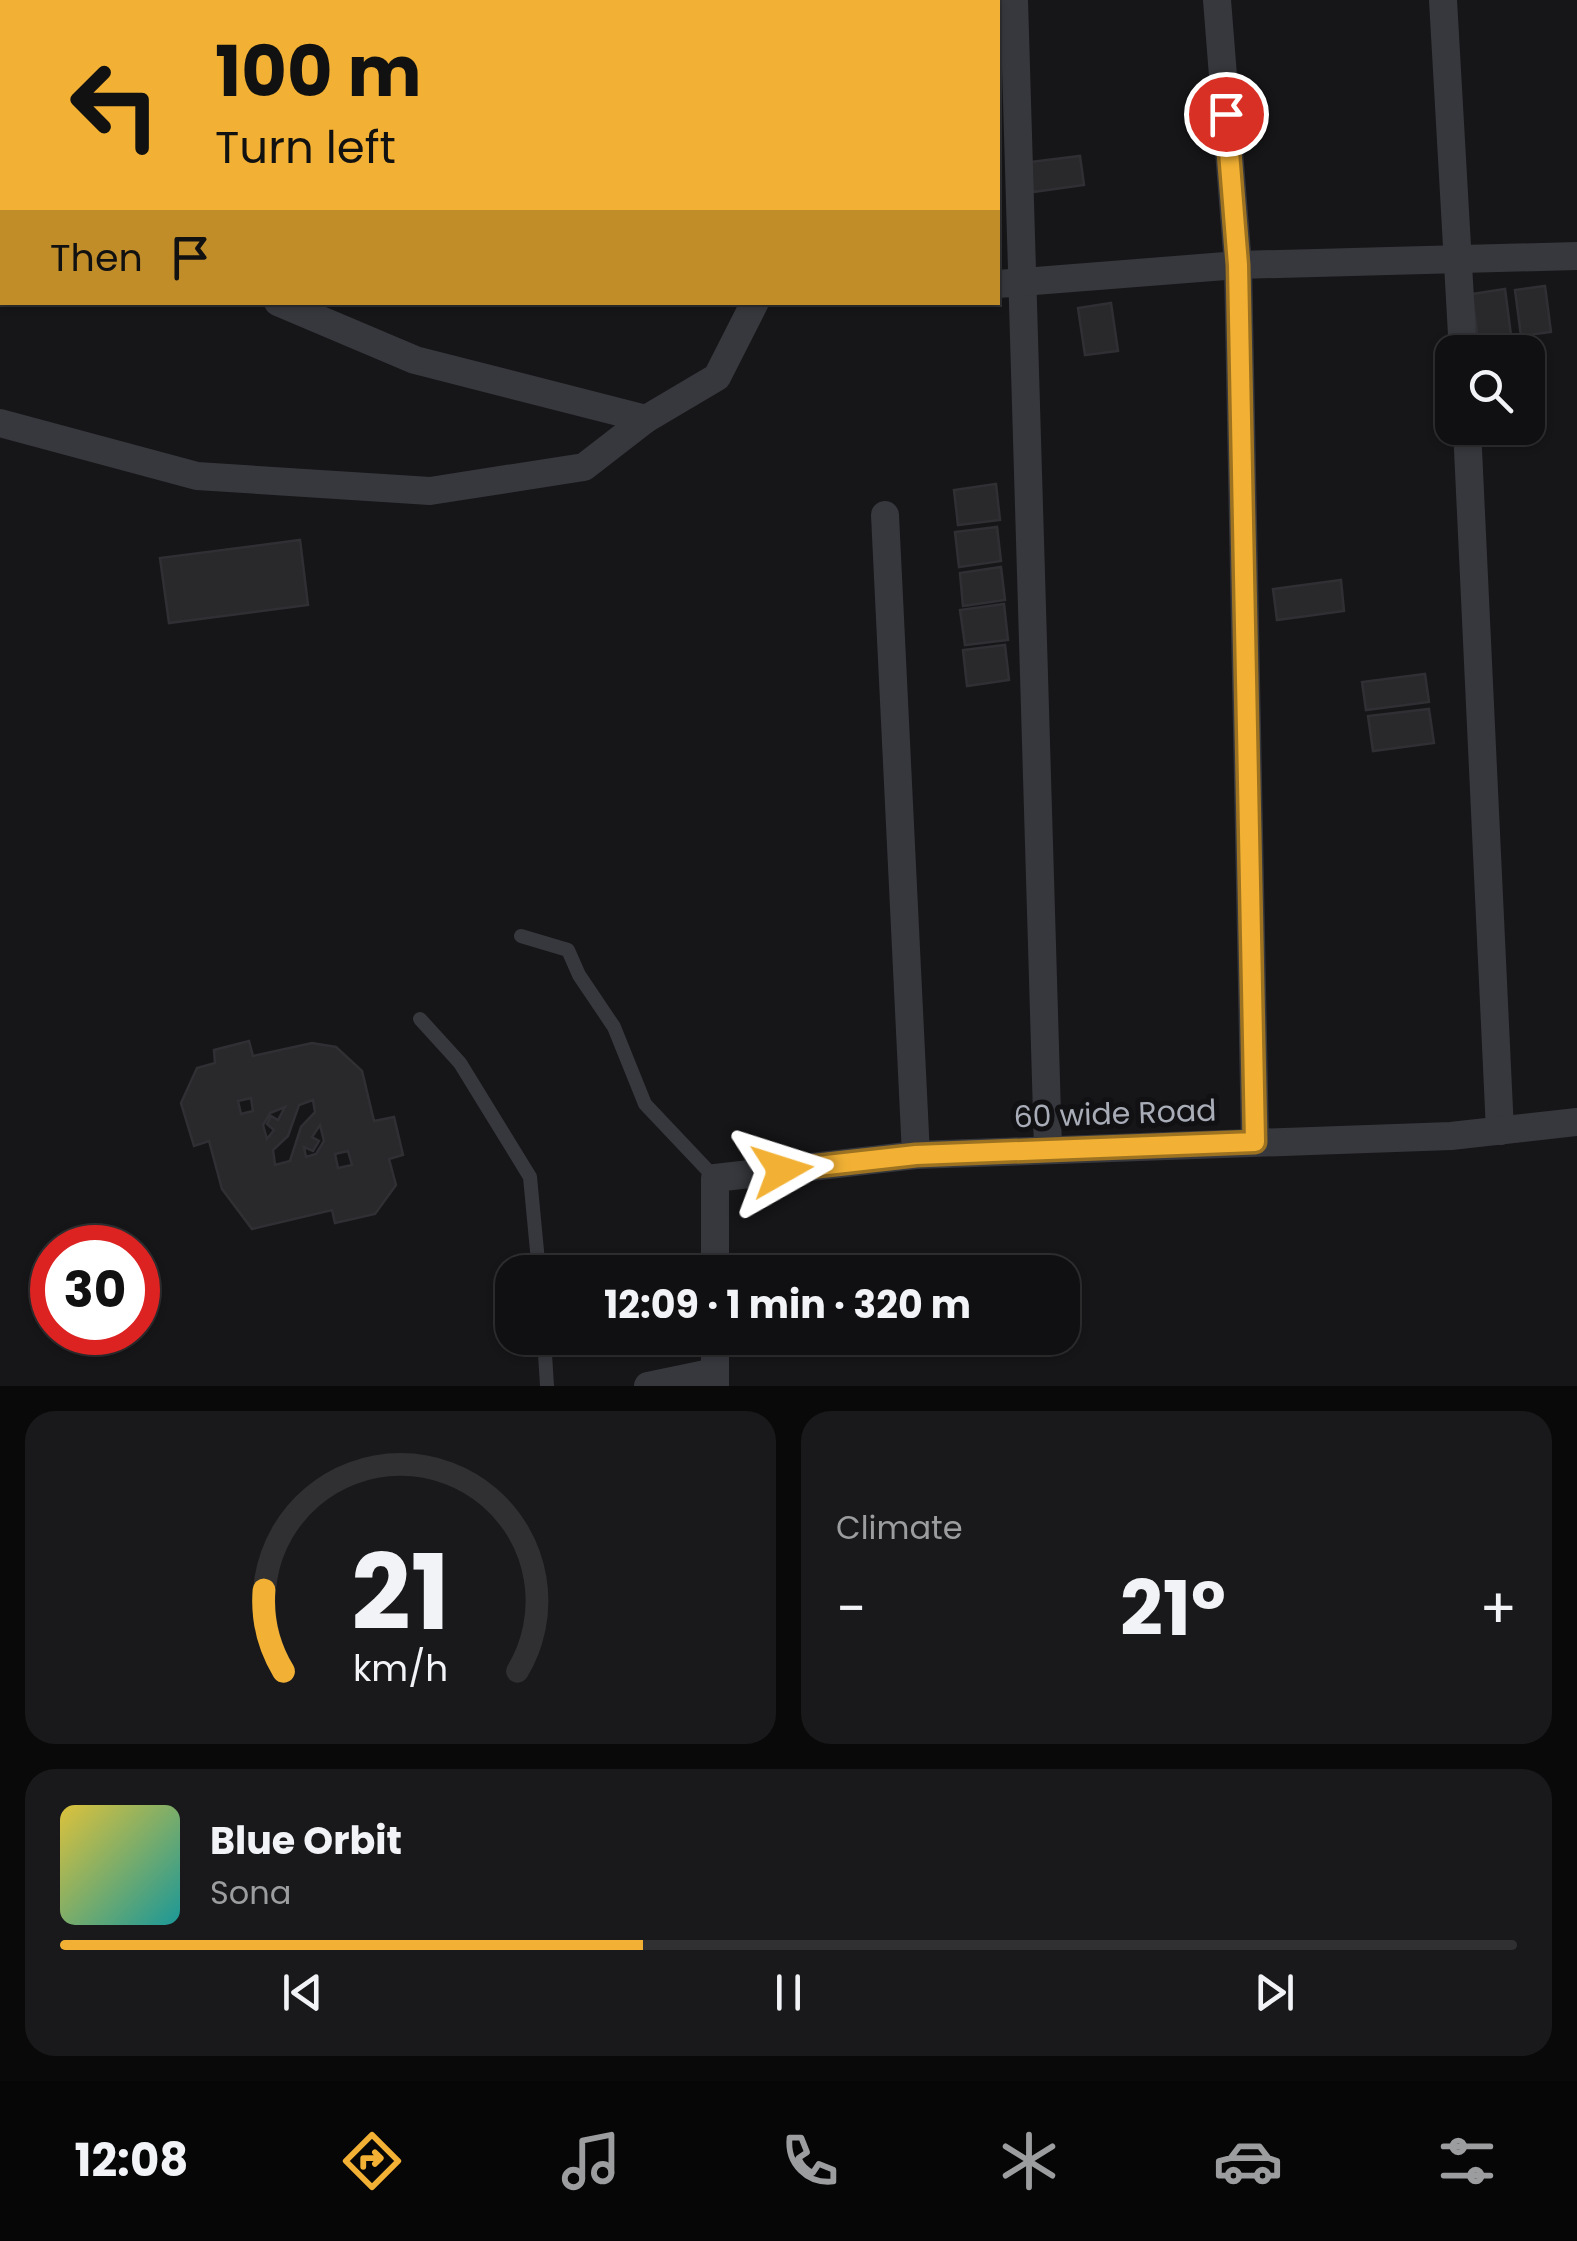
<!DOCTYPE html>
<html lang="en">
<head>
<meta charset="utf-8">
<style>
  :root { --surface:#101012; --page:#19191b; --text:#f1f3f6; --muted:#9c9d9f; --line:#303032; --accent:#f2b134 }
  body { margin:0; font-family:Poppins,sans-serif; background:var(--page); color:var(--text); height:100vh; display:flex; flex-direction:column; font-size:38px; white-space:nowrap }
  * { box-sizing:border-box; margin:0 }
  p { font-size:32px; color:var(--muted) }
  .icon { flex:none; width:55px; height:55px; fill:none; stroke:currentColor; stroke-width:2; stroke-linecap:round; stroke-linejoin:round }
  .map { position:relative; height:1386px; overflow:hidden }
  .side { display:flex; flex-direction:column; gap:25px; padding:25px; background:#09090a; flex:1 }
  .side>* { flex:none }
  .guide { position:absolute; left:0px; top:0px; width:1000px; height:305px; box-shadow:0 2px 8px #0004,0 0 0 2px var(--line); background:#f2b134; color:#111; overflow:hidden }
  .buttons { position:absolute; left:1435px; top:335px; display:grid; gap:20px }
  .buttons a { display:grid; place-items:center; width:110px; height:110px; border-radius:20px; background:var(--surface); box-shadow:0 2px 8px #0004,0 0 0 2px var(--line); font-size:50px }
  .speed { position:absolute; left:30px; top:1225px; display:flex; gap:20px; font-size:50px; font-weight:700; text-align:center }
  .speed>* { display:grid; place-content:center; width:130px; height:130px; border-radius:50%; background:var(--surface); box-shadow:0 2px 8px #0004,0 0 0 2px var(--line); line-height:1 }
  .speed .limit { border:15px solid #d22; background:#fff; color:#111 }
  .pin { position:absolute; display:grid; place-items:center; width:85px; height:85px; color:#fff; margin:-42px; border:5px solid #fff; border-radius:50%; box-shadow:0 2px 10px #0007 }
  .me { position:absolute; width:110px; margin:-55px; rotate:84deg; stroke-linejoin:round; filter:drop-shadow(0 0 8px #0008) }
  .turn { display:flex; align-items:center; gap:35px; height:210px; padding:0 50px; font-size:45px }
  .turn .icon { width:130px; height:130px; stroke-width:2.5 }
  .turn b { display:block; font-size:70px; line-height:85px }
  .then { display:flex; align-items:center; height:95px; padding:0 50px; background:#0003; gap:20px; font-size:38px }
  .big { font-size:75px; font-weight:700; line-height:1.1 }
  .side .widget { flex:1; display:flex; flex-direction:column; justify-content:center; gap:15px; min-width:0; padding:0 35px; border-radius:30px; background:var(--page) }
  .side .dial { align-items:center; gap:0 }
  .dial svg { height:260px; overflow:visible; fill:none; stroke:var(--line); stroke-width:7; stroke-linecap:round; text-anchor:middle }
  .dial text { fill:var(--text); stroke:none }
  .song { display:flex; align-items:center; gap:30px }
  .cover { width:120px; height:120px; border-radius:15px; background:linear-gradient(135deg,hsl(50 70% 55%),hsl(180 70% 35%)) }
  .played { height:10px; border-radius:5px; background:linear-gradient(90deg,var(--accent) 40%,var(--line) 40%) }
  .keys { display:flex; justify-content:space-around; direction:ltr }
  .heat { display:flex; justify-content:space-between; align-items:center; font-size:55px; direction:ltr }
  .side .tiles { flex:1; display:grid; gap:25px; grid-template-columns:1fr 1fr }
  .widget:last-child { grid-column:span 2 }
  .trip { position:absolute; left:495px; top:1255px; width:585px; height:100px; border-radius:30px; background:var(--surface); box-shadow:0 2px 8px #0004,0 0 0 2px var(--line); font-weight:700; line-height:100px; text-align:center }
  .menu { display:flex; height:160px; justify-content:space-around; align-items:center; background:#060607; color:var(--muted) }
  .menu .icon { width:70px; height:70px }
  .menu .on { color:var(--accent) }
  .menu b { font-size:45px; color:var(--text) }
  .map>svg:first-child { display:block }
  .building { fill:#29292c; stroke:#303034; stroke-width:2.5; fill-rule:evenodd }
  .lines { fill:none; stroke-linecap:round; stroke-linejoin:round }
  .lane { stroke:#37383d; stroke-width:14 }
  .street { stroke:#37383d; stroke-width:28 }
  .route-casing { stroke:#9d7322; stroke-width:25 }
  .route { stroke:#f2b134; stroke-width:18 }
  .labels { text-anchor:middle; stroke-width:10; stroke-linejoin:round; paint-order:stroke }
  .street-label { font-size:30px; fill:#a8adb8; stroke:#111113 }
</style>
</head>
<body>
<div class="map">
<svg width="1577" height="1386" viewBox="0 0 1577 1386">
  <rect width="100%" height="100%" fill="#161618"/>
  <g class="building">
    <polygon points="1080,156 1084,185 1033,192 1030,162"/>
    <polygon points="1545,286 1551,332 1521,336 1515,290"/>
    <polygon points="1505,289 1511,335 1478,340 1472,294"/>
    <polygon points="1111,303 1118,351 1085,355 1078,308"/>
    <polygon points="996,484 1000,520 958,525 954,490"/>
    <polygon points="997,527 1001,561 959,567 955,532"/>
    <polygon points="300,540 308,605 169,623 160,558"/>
    <polygon points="1001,567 1005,600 963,606 960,573"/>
    <polygon points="1341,580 1344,611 1277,620 1273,589"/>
    <polygon points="1004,604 1008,640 965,645 960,610"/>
    <polygon points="1005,645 1009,680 967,686 963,650"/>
    <polygon points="1425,674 1429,702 1366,710 1362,682"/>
    <polygon points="1429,709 1434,743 1373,751 1368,716"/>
    <path d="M249,1041L253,1056L312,1043L336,1047L362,1071L374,1121L394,1117L403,1155L389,1159L396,1185L375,1214L335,1223L332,1210L252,1229L222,1189L209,1141L194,1146L181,1103L197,1068L215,1063L214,1050ZM251,1098L253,1111L241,1114L238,1101ZM313,1100L315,1112L301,1127L290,1161L275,1165L273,1150L288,1136L299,1105ZM285,1107L278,1120L271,1116L267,1124L274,1130L267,1139L263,1125L270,1113ZM320,1125L324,1141L316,1154L306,1157L304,1147L313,1151L319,1141L312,1137ZM348,1151L352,1165L338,1168L335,1154Z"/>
  </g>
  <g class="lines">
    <g class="lane">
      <polyline points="297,2 297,0"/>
      <polyline points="521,936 568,950 579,975 614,1027 645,1104 715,1178"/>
      <polyline points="420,1019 460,1063 530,1177 539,1272"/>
      <polyline points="544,1338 547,1386"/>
    </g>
    <g class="street">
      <polyline points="81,0 93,2"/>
      <polyline points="1014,0 1048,1148"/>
      <polyline points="1217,0 1238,265 1255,1142"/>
      <polyline points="1443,0 1463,352"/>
      <polyline points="0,201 2,202"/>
      <polyline points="998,284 1238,265 1577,256"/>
      <polyline points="278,302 415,360 646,419 717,377 755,302"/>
      <polyline points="0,423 197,476 430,491 584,467 646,419"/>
      <polyline points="1467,428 1500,1131"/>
      <polyline points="885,515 916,1155"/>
      <polyline points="715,1272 715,1178 916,1155 1451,1136 1577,1122"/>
      <polyline points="648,1386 715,1372"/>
      <polyline points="715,1386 715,1338"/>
    </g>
  </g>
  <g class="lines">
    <g class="route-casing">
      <polyline id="route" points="782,1170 916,1155 1255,1142 1238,265 1226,114"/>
    </g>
    <use href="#route" class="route"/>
  </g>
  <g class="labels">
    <g class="street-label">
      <text transform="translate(1115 1114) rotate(-2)" y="10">60 wide Road</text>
    </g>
  </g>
</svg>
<div class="buttons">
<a><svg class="icon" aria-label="search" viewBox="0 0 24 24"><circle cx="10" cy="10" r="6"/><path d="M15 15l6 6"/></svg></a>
</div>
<div class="speed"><div class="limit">30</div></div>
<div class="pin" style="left:1226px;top:114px;background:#d93025"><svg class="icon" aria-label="arrive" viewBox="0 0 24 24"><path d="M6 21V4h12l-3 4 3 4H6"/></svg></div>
<svg class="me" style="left:782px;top:1170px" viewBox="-20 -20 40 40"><path d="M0-17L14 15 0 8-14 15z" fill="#f2b134" stroke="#fff" stroke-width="4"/></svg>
<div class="trip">12:09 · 1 min · 320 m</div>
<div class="guide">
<div class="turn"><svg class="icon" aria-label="left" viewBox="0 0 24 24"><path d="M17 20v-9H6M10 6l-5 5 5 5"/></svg><div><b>100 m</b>Turn left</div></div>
<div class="then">Then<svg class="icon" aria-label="arrive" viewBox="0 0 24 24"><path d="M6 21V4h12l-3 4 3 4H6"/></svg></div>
</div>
</div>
<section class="side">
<div class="tiles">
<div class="widget dial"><svg viewBox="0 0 100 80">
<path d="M14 69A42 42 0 1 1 86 69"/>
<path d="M14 69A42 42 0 0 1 8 44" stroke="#f2b134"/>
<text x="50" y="56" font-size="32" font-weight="700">21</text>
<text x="50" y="72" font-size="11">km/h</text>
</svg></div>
<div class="widget"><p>Climate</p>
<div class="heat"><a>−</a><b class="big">21°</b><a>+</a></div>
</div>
<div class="widget">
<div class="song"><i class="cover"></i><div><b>Blue Orbit</b><p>Sona</p></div></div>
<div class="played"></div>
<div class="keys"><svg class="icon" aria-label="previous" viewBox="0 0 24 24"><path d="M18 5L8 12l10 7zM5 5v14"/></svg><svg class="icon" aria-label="pause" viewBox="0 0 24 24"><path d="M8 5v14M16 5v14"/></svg><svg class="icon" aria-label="next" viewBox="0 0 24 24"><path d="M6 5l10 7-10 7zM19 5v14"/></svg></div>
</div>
</div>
</section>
<nav class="menu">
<b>12:08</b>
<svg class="icon on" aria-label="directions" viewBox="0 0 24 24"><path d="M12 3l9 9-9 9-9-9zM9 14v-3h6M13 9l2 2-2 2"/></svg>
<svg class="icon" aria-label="music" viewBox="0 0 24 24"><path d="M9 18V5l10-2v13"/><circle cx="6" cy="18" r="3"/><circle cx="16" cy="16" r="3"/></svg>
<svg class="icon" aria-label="phone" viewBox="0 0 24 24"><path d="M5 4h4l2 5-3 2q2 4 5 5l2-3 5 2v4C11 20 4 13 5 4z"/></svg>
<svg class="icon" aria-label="climate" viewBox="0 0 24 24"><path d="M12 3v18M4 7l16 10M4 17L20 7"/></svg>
<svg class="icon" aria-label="car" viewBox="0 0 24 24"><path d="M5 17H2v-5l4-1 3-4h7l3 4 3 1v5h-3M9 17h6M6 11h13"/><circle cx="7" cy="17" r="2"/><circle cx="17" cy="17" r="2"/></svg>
<svg class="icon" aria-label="filters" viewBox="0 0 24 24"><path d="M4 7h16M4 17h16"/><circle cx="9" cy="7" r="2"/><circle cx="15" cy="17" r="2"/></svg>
</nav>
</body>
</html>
